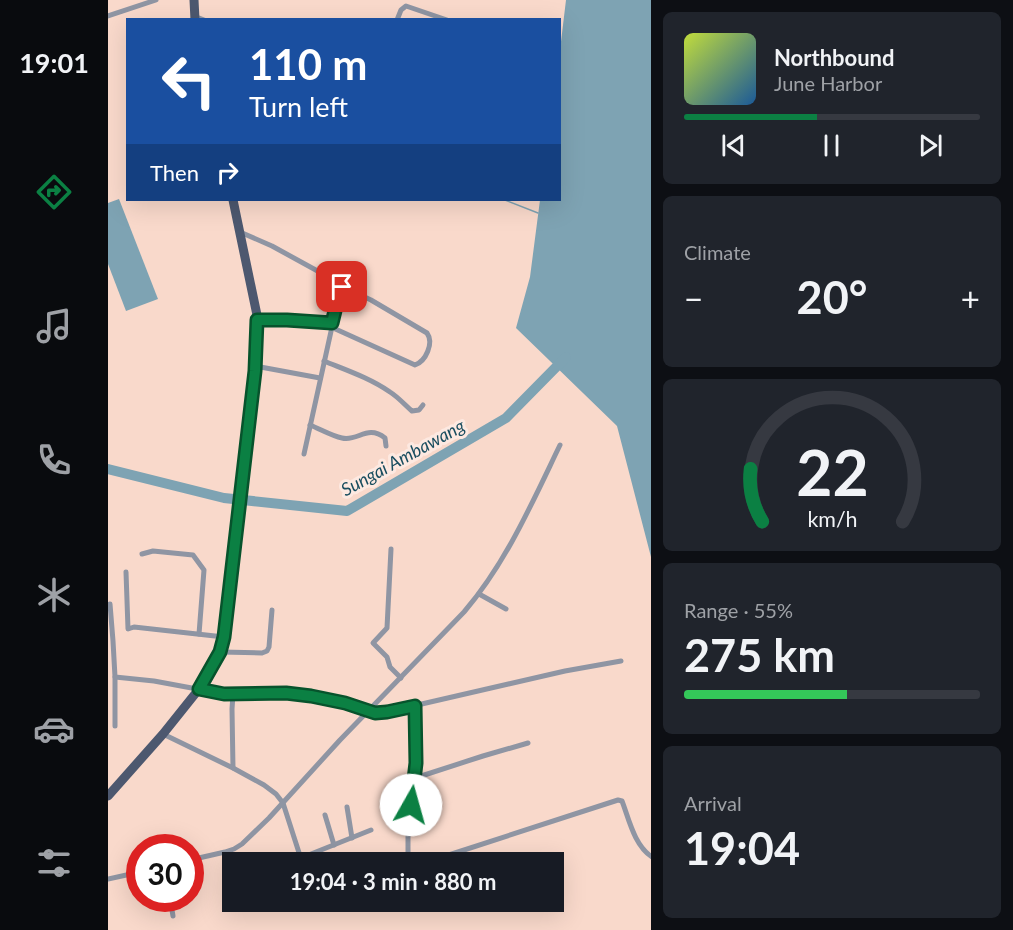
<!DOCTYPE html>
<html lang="en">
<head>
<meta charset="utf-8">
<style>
  :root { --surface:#171b24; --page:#20242c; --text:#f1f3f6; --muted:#9ea1a6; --line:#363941; --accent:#0b8043 }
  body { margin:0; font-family:Lato,sans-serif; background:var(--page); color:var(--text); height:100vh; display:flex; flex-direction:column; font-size:22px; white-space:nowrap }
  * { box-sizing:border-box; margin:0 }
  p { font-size:20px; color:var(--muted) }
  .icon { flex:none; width:33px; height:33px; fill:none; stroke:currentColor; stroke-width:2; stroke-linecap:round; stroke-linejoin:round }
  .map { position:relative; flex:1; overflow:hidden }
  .side { display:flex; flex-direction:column; gap:12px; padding:12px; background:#0d0f14; width:362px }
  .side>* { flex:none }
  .banner { position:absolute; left:18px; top:18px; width:435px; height:183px; border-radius:0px; box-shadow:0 6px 24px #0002; background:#1a4fa0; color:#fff; overflow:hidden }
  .speed { position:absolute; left:18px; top:834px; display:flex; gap:12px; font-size:30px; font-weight:700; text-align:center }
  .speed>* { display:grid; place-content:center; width:78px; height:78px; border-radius:50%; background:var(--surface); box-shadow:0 6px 24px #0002; line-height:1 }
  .speed .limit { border:9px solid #d22; background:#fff; color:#111 }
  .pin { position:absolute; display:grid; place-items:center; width:51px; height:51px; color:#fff; margin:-26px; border-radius:12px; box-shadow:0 3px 9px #0006 }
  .me { position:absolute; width:66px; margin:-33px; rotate:7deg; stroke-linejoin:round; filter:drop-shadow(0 0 4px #0008) }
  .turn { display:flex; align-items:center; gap:21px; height:126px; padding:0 24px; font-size:27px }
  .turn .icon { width:78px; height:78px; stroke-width:2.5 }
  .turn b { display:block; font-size:42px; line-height:51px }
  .then { display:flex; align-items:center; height:57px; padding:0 24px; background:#0003; gap:12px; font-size:22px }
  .big { font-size:45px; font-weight:700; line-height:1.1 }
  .side .tile { flex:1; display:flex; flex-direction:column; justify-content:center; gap:9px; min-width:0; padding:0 21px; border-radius:9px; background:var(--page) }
  .side .dial { align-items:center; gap:0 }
  .dial svg { height:156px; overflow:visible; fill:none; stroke:var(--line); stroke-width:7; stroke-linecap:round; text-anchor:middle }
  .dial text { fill:var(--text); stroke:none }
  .song { display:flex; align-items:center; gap:18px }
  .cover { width:72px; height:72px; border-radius:9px; background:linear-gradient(135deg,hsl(70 70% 55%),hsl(210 70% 35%)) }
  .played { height:6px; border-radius:3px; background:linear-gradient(90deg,var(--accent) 45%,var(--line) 45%) }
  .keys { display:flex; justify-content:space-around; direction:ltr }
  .heat { display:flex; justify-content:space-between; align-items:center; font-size:33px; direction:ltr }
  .charge { height:9px; border-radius:4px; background:linear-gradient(90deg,#34c759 55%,var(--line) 0) }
  .trip { position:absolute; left:114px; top:852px; width:342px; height:60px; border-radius:0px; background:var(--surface); box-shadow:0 6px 24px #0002; font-weight:700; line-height:60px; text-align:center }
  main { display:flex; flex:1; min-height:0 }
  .tabs { display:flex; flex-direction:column; width:108px; justify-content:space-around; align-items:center; background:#090b0e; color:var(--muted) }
  .tabs .icon { width:42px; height:42px }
  .tabs .selected { color:var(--accent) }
  .tabs b { font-size:27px; color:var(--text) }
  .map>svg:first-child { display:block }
  .water { fill:#7ea3b3 }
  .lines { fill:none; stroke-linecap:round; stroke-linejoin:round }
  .stream { stroke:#7ea3b3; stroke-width:1.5 }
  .river { stroke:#7ea3b3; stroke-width:10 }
  .street { stroke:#8f95a3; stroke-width:5 }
  .primary { stroke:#4d586f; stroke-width:9 }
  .route-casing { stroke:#07532c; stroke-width:15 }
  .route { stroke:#0b8043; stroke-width:10 }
  .labels { text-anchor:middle; stroke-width:6; stroke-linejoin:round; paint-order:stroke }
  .water-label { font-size:18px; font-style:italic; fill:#194d5f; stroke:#fde9e1 }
</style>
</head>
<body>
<main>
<nav class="tabs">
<b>19:01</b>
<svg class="icon selected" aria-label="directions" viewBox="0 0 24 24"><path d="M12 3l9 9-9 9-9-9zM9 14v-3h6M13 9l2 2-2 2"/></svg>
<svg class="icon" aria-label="music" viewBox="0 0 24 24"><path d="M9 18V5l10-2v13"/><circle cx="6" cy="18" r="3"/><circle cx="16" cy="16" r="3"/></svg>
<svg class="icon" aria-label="phone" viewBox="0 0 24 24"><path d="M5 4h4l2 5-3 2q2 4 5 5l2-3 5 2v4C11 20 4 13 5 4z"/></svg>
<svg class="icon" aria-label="climate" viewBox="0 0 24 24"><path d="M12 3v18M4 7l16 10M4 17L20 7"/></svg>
<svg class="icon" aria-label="car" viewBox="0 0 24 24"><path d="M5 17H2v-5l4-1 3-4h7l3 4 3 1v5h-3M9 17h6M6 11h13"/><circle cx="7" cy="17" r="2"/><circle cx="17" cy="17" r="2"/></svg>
<svg class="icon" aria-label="filters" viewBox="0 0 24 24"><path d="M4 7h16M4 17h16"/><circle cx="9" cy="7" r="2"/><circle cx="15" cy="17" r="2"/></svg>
</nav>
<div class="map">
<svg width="544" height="930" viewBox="0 0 544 930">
  <rect width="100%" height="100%" fill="#f9d9cb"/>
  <g class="water">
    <polygon points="458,0 543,0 543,557 509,426 408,328 422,277 432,200 452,200 452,50"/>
    <polygon points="11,199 50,299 18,311 0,264 0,203"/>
  </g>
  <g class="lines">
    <polyline class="stream" points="397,200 430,213"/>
    <polyline class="river" points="0,469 116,498 239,511 398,418 458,357"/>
    <g class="street">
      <polyline points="0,16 48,0"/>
      <polyline points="86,16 96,20"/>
      <polyline points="289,20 293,10 298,6 339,20"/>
      <polyline points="132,232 164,246 226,280 233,286 196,454"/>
      <polyline points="149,320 179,320 224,323"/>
      <path d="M223,327L307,365C318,361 326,343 319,333L263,300L233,286"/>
      <path d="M216,361C238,370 262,378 282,392C290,397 297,405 304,411L311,410L315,405"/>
      <polyline points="147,366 212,378"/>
      <path d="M202,425C212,429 224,436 234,438C250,442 259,424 277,438L278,446"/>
      <polyline points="283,549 279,628 265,643 279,657 282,667 293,678"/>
      <polyline points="34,554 45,551 85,555 96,570 91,634"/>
      <polyline points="18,572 20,629 26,627 116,637"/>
      <polyline points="371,594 398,609"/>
      <polyline points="2,604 5,641 7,677 46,681 116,694 178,693 203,696 237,703 265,713 279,712 457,671 513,661"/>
      <polyline points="113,652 154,653 159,651 161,647 164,610"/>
      <polyline points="7,677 7,726"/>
      <polyline points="125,694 124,709 125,768"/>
      <polyline points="55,734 125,768 156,785 168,794 175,803 194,862"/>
      <polyline points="307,778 375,756 420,743"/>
      <polyline points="239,807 244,838"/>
      <polyline points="217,815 226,845"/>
      <polyline points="193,858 263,830"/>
      <path d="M82,860L117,852L126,849L134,844L161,818L232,740L356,612C398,563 424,503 452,445"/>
      <polyline points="300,862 300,837 308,763 307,706"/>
      <path d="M319,862L510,800L514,801C521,819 526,845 544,857"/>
      <polyline points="0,879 32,872"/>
      <polyline points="62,898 65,916"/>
    </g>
    <g class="primary">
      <polyline points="86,0 87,20"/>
      <polyline points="0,796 55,734 91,689 113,652 127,545 147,371 150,337 149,315 125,200"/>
    </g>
  </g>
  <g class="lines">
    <g class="route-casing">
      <polyline id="route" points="234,287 233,286 224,323 179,320 149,320 147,371 116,637 112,652 91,689 116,694 178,693 203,696 237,703 267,713 279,712 307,706 308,763 303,805"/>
    </g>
    <use href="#route" class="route"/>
  </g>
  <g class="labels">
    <g class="water-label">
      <text transform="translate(295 458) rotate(-29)" y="6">Sungai Ambawang</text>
    </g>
  </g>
</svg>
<div class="speed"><div class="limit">30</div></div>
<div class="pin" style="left:234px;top:287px;background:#d93025"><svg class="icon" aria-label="arrive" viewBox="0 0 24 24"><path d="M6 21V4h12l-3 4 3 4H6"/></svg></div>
<svg class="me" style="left:303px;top:805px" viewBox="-20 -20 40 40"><circle r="19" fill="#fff"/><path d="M0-13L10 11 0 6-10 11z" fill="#0b8043"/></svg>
<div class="trip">19:04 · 3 min · 880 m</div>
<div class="banner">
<div class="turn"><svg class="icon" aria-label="left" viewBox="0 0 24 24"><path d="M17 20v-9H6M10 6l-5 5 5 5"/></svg><div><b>110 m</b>Turn left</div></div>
<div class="then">Then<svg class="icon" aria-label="right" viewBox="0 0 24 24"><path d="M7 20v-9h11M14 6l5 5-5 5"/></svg></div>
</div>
</div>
<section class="side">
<div class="tile">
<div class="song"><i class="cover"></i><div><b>Northbound</b><p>June Harbor</p></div></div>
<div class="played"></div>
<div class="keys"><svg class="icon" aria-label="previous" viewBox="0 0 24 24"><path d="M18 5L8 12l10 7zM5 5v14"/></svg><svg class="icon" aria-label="pause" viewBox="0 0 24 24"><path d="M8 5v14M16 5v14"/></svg><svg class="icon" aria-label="next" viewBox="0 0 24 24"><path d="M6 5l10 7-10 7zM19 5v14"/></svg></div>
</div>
<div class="tile"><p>Climate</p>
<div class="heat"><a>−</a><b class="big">20°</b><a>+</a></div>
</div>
<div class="tile dial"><svg viewBox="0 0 100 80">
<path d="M14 69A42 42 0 1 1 86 69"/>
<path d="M14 69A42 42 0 0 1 8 42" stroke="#0b8043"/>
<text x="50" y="56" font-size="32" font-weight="700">22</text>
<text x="50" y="72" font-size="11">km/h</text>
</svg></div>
<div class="tile"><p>Range · 55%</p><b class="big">275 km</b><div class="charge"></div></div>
<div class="tile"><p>Arrival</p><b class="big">19:04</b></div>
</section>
</main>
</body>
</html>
